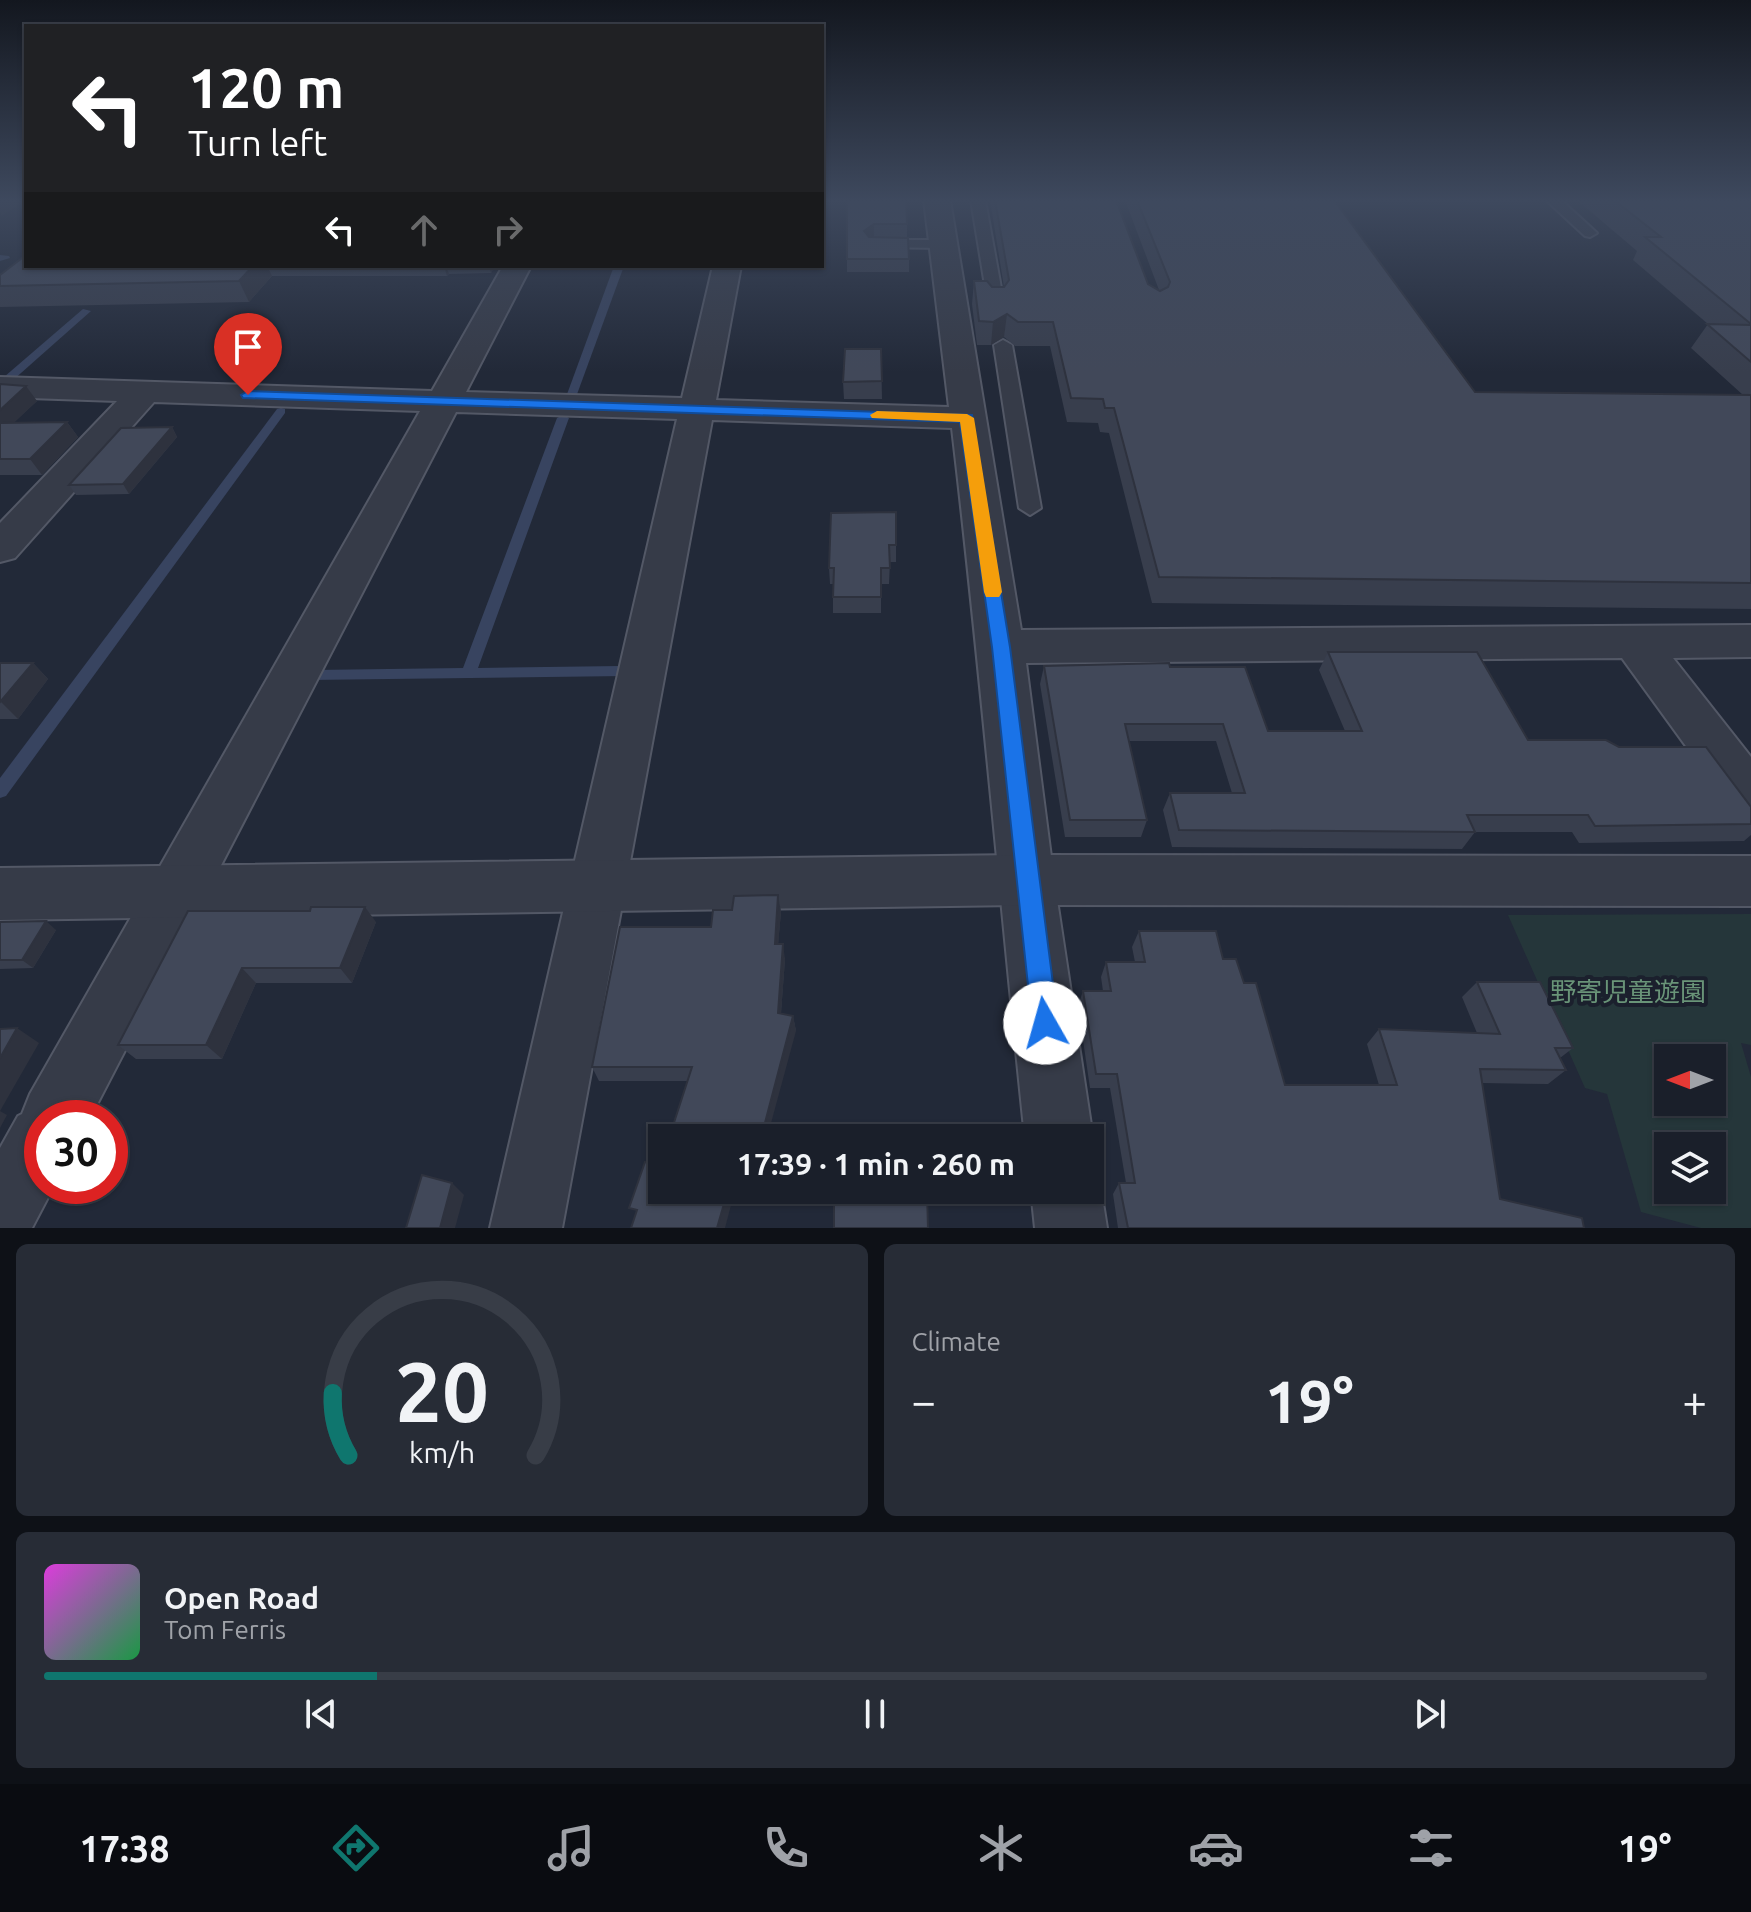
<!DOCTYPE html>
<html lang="en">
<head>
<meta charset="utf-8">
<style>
  :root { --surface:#1a1f2a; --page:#272c36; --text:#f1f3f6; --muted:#9fa2a8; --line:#383d47; --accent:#0f766e }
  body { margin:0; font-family:Ubuntu,"Noto Sans JP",sans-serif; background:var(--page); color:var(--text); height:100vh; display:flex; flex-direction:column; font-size:30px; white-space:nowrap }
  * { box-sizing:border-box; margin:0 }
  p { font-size:26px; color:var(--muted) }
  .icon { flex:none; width:44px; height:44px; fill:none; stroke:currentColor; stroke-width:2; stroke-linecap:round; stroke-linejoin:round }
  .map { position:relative; height:1228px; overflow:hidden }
  .details { display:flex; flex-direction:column; gap:16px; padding:16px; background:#0e1117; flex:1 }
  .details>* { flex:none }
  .guide { position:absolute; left:24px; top:24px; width:800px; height:244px; border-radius:0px; box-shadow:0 2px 6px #0004,0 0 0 2px var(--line); background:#202124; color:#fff; overflow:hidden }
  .needle { width:52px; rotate:270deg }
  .buttons { position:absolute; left:1654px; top:1044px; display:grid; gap:16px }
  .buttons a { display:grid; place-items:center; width:72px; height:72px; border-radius:0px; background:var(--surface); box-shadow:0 2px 6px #0004,0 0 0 2px var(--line); font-size:40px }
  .speed { position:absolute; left:24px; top:1100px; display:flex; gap:16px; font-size:40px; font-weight:700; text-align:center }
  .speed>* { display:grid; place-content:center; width:104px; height:104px; border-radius:50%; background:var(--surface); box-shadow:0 2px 6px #0004,0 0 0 2px var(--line); line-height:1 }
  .speed .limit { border:12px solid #d22; background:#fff; color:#111 }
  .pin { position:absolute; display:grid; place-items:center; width:68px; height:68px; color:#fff; margin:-82px -34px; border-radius:50% 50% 50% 0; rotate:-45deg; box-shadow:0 0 8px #0007 }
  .pin .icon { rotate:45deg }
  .me { position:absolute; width:88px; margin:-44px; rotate:353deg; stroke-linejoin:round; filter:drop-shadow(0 0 6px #0008) }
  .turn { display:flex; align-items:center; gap:28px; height:168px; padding:0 32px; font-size:36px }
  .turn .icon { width:104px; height:104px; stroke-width:2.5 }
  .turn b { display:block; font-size:56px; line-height:68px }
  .lanes { display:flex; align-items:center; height:76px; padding:0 32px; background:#0003; justify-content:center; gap:40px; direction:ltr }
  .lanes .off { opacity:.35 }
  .big { font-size:60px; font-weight:700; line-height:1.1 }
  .details .tile { flex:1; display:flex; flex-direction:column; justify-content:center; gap:12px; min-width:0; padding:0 28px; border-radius:12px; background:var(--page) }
  .details .dial { align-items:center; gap:0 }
  .dial svg { height:208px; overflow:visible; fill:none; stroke:var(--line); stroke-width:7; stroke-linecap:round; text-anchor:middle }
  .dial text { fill:var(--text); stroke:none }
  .song { display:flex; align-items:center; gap:24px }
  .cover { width:96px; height:96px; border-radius:12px; background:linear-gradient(135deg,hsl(300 70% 55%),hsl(140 70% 35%)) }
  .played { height:8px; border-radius:4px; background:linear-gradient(90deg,var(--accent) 20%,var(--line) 20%) }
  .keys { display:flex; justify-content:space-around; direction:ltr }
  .heat { display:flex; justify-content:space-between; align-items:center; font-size:44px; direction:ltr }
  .details .tiles { flex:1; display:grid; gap:16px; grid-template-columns:1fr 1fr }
  .tile:last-child { grid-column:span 2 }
  .trip { position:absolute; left:648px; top:1124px; width:456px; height:80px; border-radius:0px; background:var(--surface); box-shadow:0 2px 6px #0004,0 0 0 2px var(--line); font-weight:700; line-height:80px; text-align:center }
  .tab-bar { display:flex; height:128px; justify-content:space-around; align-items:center; background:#0a0c11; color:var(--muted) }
  .tab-bar .icon { width:56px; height:56px }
  .tab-bar .on { color:var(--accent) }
  .tab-bar b { font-size:36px; color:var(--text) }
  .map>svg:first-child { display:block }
  .green { fill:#25363a; fill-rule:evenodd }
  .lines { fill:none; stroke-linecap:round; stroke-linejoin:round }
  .stream { fill:#384460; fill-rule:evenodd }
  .service-casing { stroke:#535866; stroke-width:4 }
  .minor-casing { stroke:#535866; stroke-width:4 }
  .tertiary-casing { stroke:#535866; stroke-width:4 }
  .service { fill:#363b48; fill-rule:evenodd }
  .minor { fill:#363b48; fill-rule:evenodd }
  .tertiary { fill:#363b48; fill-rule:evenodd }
  .wall { fill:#383e4d }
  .shaded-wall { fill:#2e323e }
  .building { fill:#414859; stroke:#2e323e; stroke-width:2 }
  .route { fill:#1a73e8; stroke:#114b97; stroke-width:2 }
  .slow { fill:#f59e0b }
  .labels { text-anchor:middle; stroke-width:8; stroke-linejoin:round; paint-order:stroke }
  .near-park-label { font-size:26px; fill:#699478; stroke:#1b202d }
</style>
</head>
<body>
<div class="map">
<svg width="1751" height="1228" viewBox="0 0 1751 1228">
  <rect width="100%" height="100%" fill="#222938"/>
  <path class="green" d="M1751,914V1045L1741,1043L1751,1077V1228H1701L1641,1212L1607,1094L1585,1088L1508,915ZM1668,1058H1712V1102H1668ZM1668,1146H1712V1190H1668Z"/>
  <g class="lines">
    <g class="stream">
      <polygon points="0,255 9,256 10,258 0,261"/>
      <polygon points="614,266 624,266 576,397 575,399 567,399 566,397"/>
      <polygon points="83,309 91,311 12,381 4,381 4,377"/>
      <polygon points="281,408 285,409 285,413 6,796 0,798 0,778 277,409"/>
      <polygon points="563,415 569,418 478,668 620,666 625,668 627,672 625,676 309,680 307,676 309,672 314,670 463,668 557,418"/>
    </g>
    <g class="service-casing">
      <g id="service">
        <polygon points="971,200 985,200 1004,304 1002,307 990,307 988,304"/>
        <polygon points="1546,200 1561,200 1597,233 1590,237 1585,236"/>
        <polygon points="876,240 943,240 950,244 943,248 871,247 869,244"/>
        <polygon points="1003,340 1012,345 1041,508 1030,515 1019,508 994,345"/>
      </g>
    </g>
    <g class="minor-casing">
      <g id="minor">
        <path d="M924,200H950L1021,630L1751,625V657L1673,658L1751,757V818L1733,811L1622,658L1026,663L1054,880L1093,1138L1090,1145V1138H1025C1000,901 980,664 952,428L712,420L562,1228H490L677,419L456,412L90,1118H42V1186H54L32,1228H0V1148L18,1116L22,1114L30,1094L420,411L154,402L15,558L0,562V523L117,401L0,397V377L432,391L503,266H531L466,392L682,398L713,266H741L716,400L949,407Z"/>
        <polygon points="1091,1165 1101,1190 1107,1228 1035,1228 1031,1190 1090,1190"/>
      </g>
    </g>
    <g class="tertiary-casing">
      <polygon id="tertiary" points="1026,855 1751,856 1751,906 1026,905 0,920 0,868"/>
    </g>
    <use href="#service" class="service"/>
    <use href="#minor" class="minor"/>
    <use href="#tertiary" class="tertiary"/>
  </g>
  <g class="wall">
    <polygon points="990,200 1116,200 1148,284 1159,290 1125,200 1334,200 1475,392 1743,395 1691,348 1708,324 1633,260 1637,251 1577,200 1751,200 1751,609 1152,603 1109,433 1100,432 1098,423 1067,422 1050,346 1015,346 1004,337 991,345 977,345 972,304 974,281 992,287 1004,287"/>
    <polygon points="847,201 907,224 907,237 874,237 909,259 909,272 847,272"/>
    <polygon points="26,266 495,266 491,273 449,274 447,276 272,276 249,302 0,307 0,275"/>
    <polygon points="881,349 882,399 844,399 843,382"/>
    <polygon points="0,384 37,401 14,422 67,422 78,437 42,475 0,475"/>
    <polygon points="172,427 177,437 129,494 76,495 69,485"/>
    <polygon points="831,513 896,545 896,562 890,562 889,584 881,584 881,613 833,613 833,584 830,584 829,568"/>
    <polygon points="1328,652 1528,740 1619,747 1751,807 1751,835 1744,841 1579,843 1572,832 1475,832 1462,849 1172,847 1163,810 1170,793 1232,793 1216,741 1129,741 1147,820 1141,837 1065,837 1040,684 1044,666 1170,667 1268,731 1345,731 1319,670"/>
    <polygon points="0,663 33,663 48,679 18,719 0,719"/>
    <polygon points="778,895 781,912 778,944 785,959 781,1013 793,1016 796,1031 688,1081 599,1081 592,1067 711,927 732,910"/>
    <polygon points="188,911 376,922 352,983 256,983 222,1059 136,1059 118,1045"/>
    <polygon points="0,922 56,930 33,968 0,969"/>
    <polygon points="1139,931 1223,959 1244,983 1285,1085 1379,1085 1367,1044 1379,1029 1477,1033 1462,997 1477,982 1573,1048 1560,1058 1566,1070 1548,1084 1482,1083 1500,1199 1584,1228 1118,1228 1113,1194 1119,1183 1126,1183 1110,1088 1090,1088 1078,1006 1083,991 1103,991 1101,977 1106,962 1135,962 1132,947"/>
  </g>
  <g class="shaded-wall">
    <polygon points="0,200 26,200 2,216 0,213"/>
    <polygon points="874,224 874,237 864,243 864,231"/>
    <polygon points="253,266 267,266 272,276 249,302 239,281"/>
    <polygon points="444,266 446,266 449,274 447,276"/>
    <polygon points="489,266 495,266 491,273"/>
    <polygon points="1007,314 1004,337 991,345 993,322"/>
    <polygon points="26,386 37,401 0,436 0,410"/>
    <polygon points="67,422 78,437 42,475 30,459"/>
    <polygon points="172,427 177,437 129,494 123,484"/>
    <polygon points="33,663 48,679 18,719 1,702"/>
    <polygon points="778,895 781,912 777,959 775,944"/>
    <polygon points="365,907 376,922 352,983 340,968"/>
    <polygon points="46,921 56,930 33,968 22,960"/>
    <polygon points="783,944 785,959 780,1027 778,1013"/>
    <polygon points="242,968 256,983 222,1059 206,1045"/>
    <polygon points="793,1016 796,1031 767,1138 761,1138"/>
    <polygon points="17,1028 39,1043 0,1111 0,1058"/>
    <polygon points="0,1111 7,1115 0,1128"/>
    <polygon points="452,1183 464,1195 455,1228 440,1228"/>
    <polygon points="728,1190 735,1190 725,1228 717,1228"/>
  </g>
  <g class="building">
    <polygon points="906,200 907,224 874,224 864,231 869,237 908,238 909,259 847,259 847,201"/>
    <polygon points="995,200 1116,200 1148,284 1160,291 1168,287 1170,282 1137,200 1334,200 1475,392 1751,395 1751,583 1159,577 1114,408 1105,408 1103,399 1071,398 1053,322 1018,322 1007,314 993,322 979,321 974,281 987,281 992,287 1004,287 1009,280"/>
    <polygon points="1614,200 1751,200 1751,324 1645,237 1661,237"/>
    <polygon points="26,255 26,266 253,266 239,281 0,286 0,275"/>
    <polygon points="1707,324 1751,325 1751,362"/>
    <polygon points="845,349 881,349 882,381 843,382"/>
    <polygon points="0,384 26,386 0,410"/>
    <polygon points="67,422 30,459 0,459 0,423"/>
    <polygon points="172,427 123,484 69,485 121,428"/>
    <polygon points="896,512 896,545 889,545 890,568 881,568 881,597 833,597 834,568 829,568 831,513"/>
    <polygon points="1328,652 1477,652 1528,740 1606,740 1619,747 1706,747 1751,807 1751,824 1595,826 1588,815 1467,815 1475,832 1179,830 1170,793 1245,793 1223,724 1125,724 1147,820 1070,820 1044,666 1169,663 1170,667 1245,667 1268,731 1362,731"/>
    <polygon points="0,663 33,663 0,702"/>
    <polygon points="778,895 775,944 783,944 778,1013 793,1016 761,1138 669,1138 692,1067 592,1067 620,927 711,927 713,910 732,910 734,896"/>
    <polygon points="311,907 365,907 340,968 242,968 206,1045 118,1045 188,911 310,911"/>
    <polygon points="46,921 22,960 0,960 0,922"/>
    <polygon points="1139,931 1216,931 1223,959 1236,959 1244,983 1256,983 1285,1085 1397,1085 1379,1029 1500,1034 1477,982 1540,982 1573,1048 1555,1048 1566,1070 1480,1069 1500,1199 1582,1218 1584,1228 1128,1228 1119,1183 1135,1183 1117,1074 1096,1074 1083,991 1111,991 1106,962 1145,962"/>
    <polygon points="17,1028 0,1058 0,1029"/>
    <polygon points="662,1160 662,1190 728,1190 717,1228 631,1228 637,1210 629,1208 645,1162 660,1166"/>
    <polygon points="422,1175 452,1183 440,1228 406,1228"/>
    <polygon points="834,1190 927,1190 928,1228 834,1228"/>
  </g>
  <linearGradient id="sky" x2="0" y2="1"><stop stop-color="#13171f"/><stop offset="0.54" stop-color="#3e495e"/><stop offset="1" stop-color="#3e495e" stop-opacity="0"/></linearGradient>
  <rect width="1751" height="372" fill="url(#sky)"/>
  <polygon class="route" points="248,391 972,415 1010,647 1058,1023 1054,1033 1045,1036 1035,1033 1032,1023 992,647 960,422 243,398 241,395"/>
  <polygon class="slow" points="877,411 967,414 974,418 1002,592 999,597 986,597 984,592 960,422 872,418 870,415"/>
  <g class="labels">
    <g class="near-park-label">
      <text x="1628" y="1001">野寄児童遊園</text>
    </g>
  </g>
</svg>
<div class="buttons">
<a><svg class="needle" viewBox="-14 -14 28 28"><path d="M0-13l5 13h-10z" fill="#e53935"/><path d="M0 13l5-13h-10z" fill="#9fa2a8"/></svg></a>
<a><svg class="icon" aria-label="layers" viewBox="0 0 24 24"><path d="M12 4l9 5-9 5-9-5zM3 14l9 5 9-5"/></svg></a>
</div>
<div class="speed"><div class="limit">30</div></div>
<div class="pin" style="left:248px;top:395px;background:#d93025"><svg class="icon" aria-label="arrive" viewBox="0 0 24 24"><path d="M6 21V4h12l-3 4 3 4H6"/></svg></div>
<svg class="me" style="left:1045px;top:1023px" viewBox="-20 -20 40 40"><circle r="19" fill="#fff"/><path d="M0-13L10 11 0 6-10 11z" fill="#1a73e8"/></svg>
<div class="trip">17:39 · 1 min · 260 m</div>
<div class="guide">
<div class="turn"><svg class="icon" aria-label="left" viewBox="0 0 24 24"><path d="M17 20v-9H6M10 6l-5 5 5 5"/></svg><div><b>120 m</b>Turn left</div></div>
<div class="lanes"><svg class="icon" aria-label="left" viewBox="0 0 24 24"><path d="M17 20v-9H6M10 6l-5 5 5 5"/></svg><svg class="icon off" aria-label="ahead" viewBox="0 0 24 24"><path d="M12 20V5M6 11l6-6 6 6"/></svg><svg class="icon off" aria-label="right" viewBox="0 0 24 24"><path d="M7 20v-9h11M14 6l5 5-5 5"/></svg></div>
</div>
</div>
<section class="details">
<div class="tiles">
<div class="tile dial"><svg viewBox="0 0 100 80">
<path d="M14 69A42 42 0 1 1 86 69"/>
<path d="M14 69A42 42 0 0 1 8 45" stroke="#0f766e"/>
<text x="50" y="56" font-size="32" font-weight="700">20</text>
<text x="50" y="72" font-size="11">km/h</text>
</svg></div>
<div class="tile"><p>Climate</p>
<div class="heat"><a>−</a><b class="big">19°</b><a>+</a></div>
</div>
<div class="tile">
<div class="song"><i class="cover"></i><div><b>Open Road</b><p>Tom Ferris</p></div></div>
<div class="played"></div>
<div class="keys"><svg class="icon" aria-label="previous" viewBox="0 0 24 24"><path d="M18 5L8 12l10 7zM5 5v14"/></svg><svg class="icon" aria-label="pause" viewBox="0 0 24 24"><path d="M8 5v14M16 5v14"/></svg><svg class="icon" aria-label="next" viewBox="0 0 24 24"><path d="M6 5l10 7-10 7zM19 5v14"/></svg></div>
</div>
</div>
</section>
<nav class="tab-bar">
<b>17:38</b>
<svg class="icon on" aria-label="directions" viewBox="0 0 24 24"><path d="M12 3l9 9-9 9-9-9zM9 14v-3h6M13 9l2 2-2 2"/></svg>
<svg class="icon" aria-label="music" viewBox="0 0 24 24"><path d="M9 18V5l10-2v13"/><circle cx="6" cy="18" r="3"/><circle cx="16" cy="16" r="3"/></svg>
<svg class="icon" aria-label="phone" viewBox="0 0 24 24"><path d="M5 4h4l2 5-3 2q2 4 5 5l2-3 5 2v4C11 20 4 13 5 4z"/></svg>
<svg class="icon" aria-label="climate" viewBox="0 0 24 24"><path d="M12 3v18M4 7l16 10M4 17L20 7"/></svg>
<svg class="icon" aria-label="car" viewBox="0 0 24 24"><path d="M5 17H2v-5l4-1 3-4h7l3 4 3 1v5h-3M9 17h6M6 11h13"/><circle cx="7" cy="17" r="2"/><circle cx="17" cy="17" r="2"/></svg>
<svg class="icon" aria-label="filters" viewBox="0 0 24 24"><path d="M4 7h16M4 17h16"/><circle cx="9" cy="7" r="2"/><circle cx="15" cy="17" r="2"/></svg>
<b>19°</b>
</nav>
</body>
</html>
